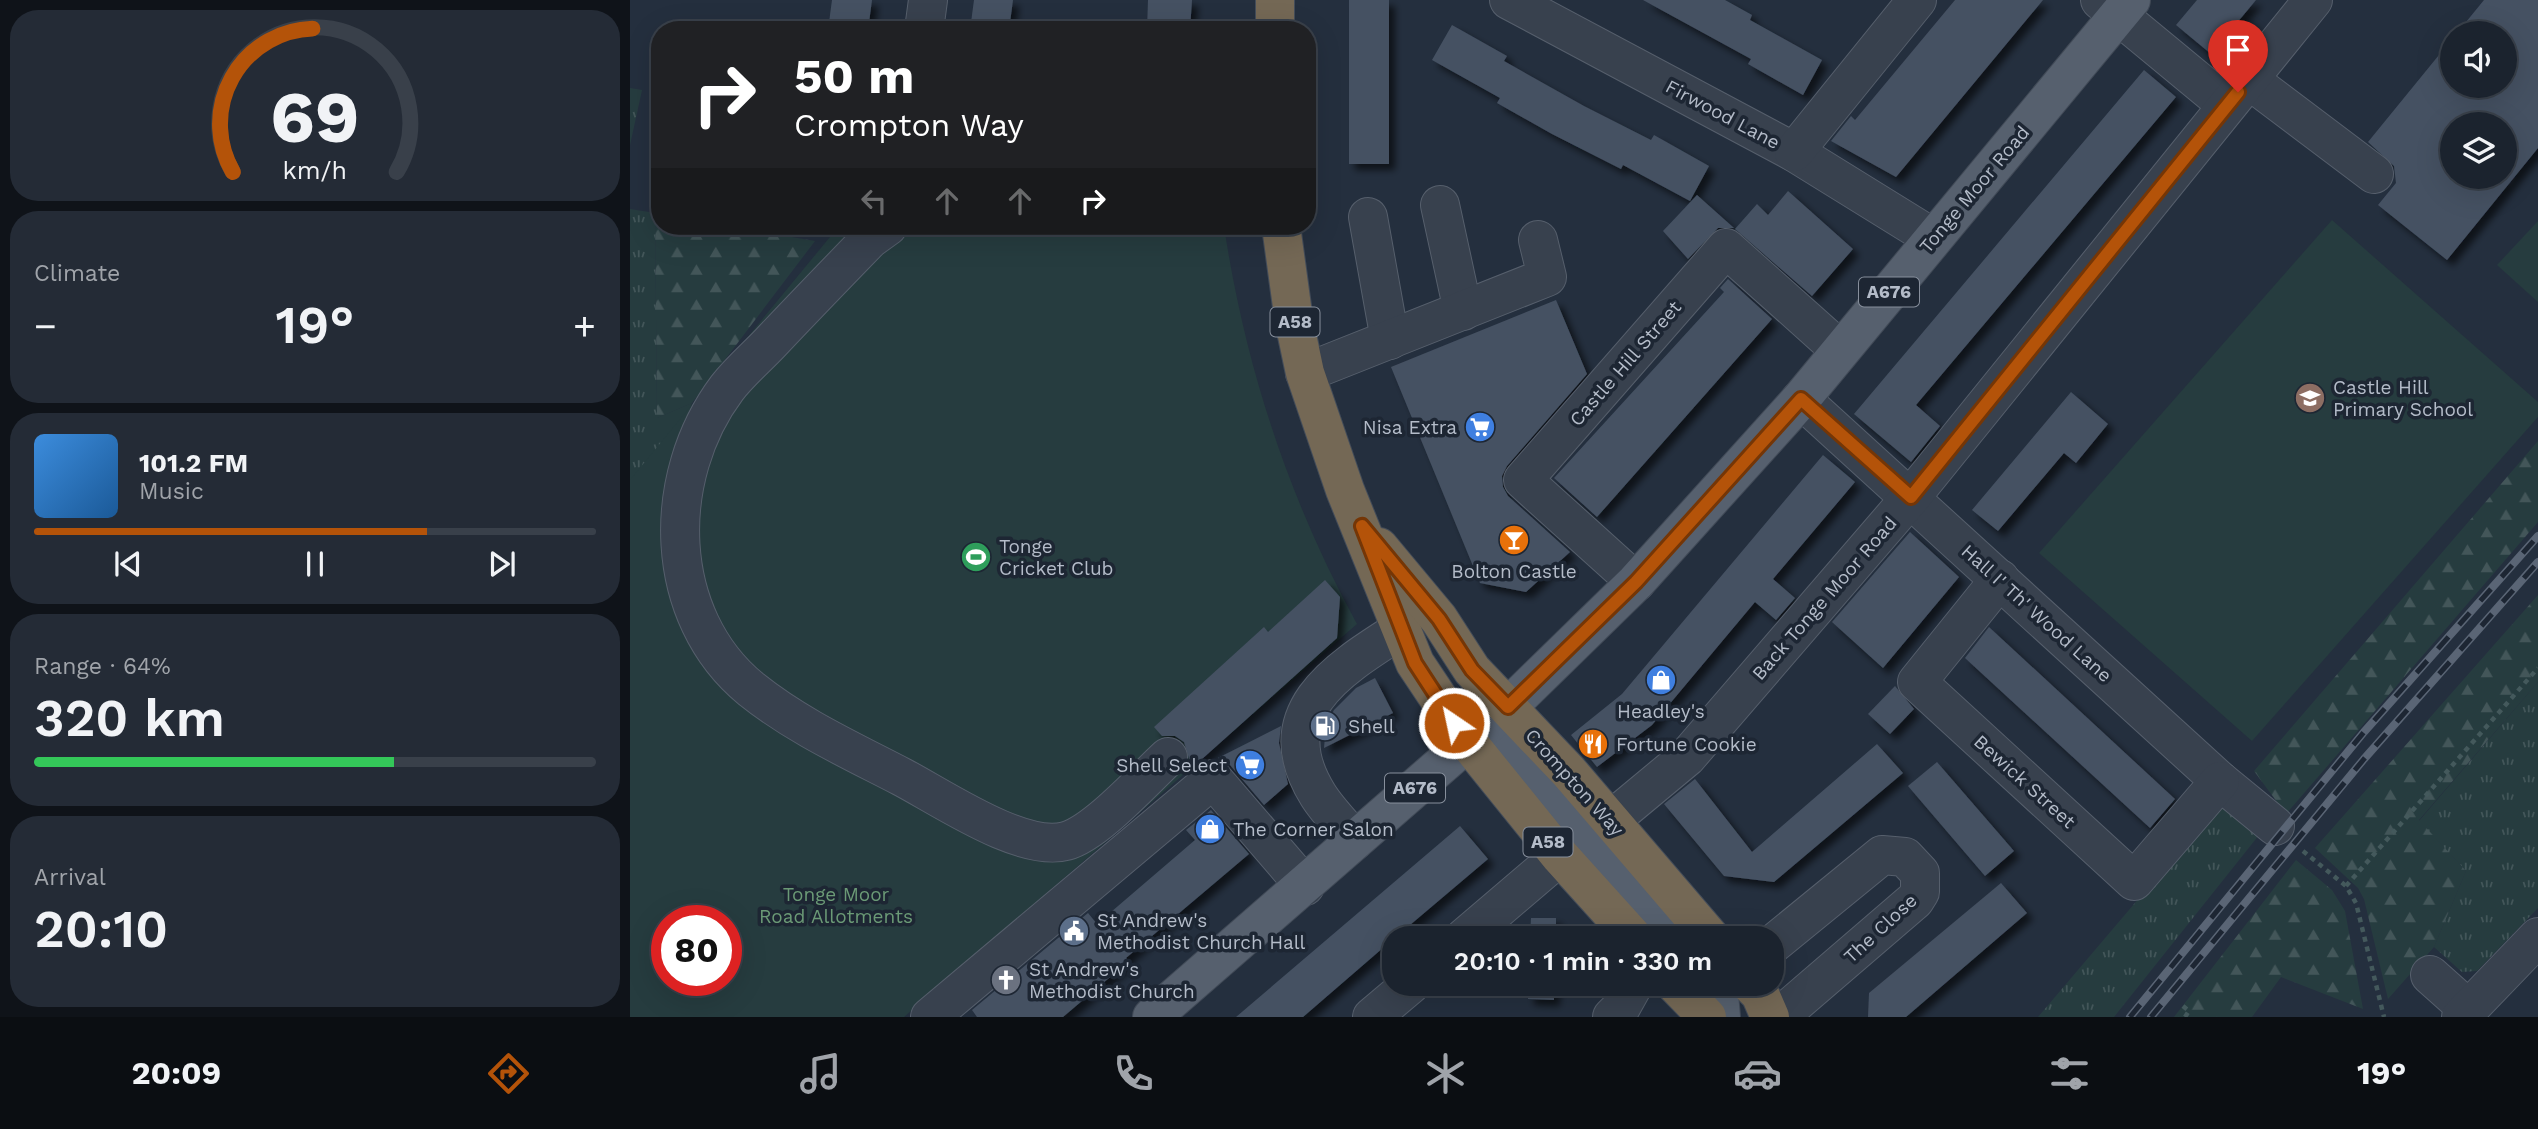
<!DOCTYPE html>
<html lang="en">
<head>
<meta charset="utf-8">
<style>
  :root { --surface:#1b232e; --page:#242b36; --text:#f1f3f6; --muted:#a0a4aa; --line:#39404a; --accent:#b45309 }
  body { margin:0; font-family:"Work Sans",sans-serif; background:var(--page); color:var(--text); height:100vh; display:flex; flex-direction:column; font-size:26px; white-space:nowrap }
  * { box-sizing:border-box; margin:0 }
  p { font-size:23px; color:var(--muted) }
  .icon { flex:none; width:38px; height:38px; fill:none; stroke:currentColor; stroke-width:2; stroke-linecap:round; stroke-linejoin:round }
  .map { position:relative; flex:1; overflow:hidden }
  .side { display:flex; flex-direction:column; gap:10px; padding:10px; background:#0f1319; width:630px }
  .side>* { flex:none }
  .hud { position:absolute; left:21px; top:21px; width:665px; height:214px; border-radius:28px; box-shadow:0 7px 28px #0002,0 0 0 2px var(--line); background:#202124; color:#fff; overflow:hidden }
  .buttons { position:absolute; left:1810px; top:21px; display:grid; gap:14px }
  .buttons a { display:grid; place-items:center; width:77px; height:77px; border-radius:50%; background:var(--surface); box-shadow:0 7px 28px #0002,0 0 0 2px var(--line); font-size:35px }
  .speed { position:absolute; left:21px; top:905px; display:flex; gap:14px; font-size:35px; font-weight:700; text-align:center }
  .speed>* { display:grid; place-content:center; width:91px; height:91px; border-radius:50%; background:var(--surface); box-shadow:0 7px 28px #0002,0 0 0 2px var(--line); line-height:1 }
  .speed .limit { border:10px solid #d22; background:#fff; color:#111 }
  .pin { position:absolute; display:grid; place-items:center; width:60px; height:60px; color:#fff; margin:-72px -30px; border-radius:50% 50% 50% 0; rotate:-45deg; box-shadow:0 0 7px #0007 }
  .pin .icon { rotate:45deg }
  .me { position:absolute; width:77px; margin:-38px; rotate:326deg; stroke-linejoin:round; filter:drop-shadow(0 0 5px #0008) }
  .turn { display:flex; align-items:center; gap:24px; height:147px; padding:0 28px; font-size:32px }
  .turn .icon { width:91px; height:91px; stroke-width:2.5 }
  .turn b { display:block; font-size:49px; line-height:60px }
  .lanes { display:flex; align-items:center; height:66px; padding:0 28px; background:#0003; justify-content:center; gap:35px; direction:ltr }
  .lanes .off { opacity:.35 }
  .big { font-size:52px; font-weight:600; line-height:1.1 }
  .side .widget { flex:1; display:flex; flex-direction:column; justify-content:center; gap:10px; min-width:0; padding:0 24px; border-radius:28px; background:var(--page) }
  .side .dial { align-items:center; gap:0 }
  .dial svg { height:182px; overflow:visible; fill:none; stroke:var(--line); stroke-width:7; stroke-linecap:round; text-anchor:middle }
  .dial text { fill:var(--text); stroke:none }
  .song { display:flex; align-items:center; gap:21px }
  .cover { width:84px; height:84px; border-radius:10px; background:linear-gradient(135deg,hsl(210 70% 55%),hsl(210 70% 35%)) }
  .played { height:7px; border-radius:4px; background:linear-gradient(90deg,var(--accent) 70%,var(--line) 70%) }
  .keys { display:flex; justify-content:space-around; direction:ltr }
  .heat { display:flex; justify-content:space-between; align-items:center; font-size:38px; direction:ltr }
  .charge { height:10px; border-radius:5px; background:linear-gradient(90deg,#34c759 64%,var(--line) 0) }
  .trip { position:absolute; left:752px; top:926px; width:402px; height:70px; border-radius:28px; background:var(--surface); box-shadow:0 7px 28px #0002,0 0 0 2px var(--line); font-weight:600; line-height:70px; text-align:center }
  .tab-bar { display:flex; height:112px; justify-content:space-around; align-items:center; background:#0b0e12; color:var(--muted) }
  .tab-bar .icon { width:49px; height:49px }
  .tab-bar .active { color:var(--accent) }
  .tab-bar b { font-size:32px; color:var(--text) }
  main { display:flex; flex:1; min-height:0 }
  .map>svg:first-child { display:block }
  .grass { fill:url(#grass-tufts) }
  .forest { fill:url(#forest-firs) }
  .garden { fill:#263c3f; fill-rule:evenodd }
  .building { fill:#455162; fill-rule:evenodd; filter:url(#shadow) }
  .lines { fill:none; stroke-linecap:round; stroke-linejoin:round }
  .minor-casing { stroke:#565f6c; stroke-width:40 }
  .major-casing { stroke:#414a57; stroke-width:40 }
  .highway-casing { stroke:#434c59; stroke-width:40 }
  .path { stroke:#44595c; stroke-width:4.5; stroke-dasharray:5 5; stroke-linecap:butt }
  .minor { stroke:#38414e; stroke-width:38 }
  .major { stroke:#56606e; stroke-width:38 }
  .highway { stroke:#746855; stroke-width:38 }
  .rail-casing { stroke:#5a6575; stroke-width:8 }
  .rail { stroke:#1d2633; stroke-width:5; stroke-dasharray:16; stroke-linecap:butt }
  .route-casing { stroke:#753606; stroke-width:18 }
  .route { stroke:#b45309; stroke-width:12 }
  .labels { text-anchor:middle; stroke-width:7; stroke-linejoin:round; paint-order:stroke }
  .shield { fill:#1d2633; stroke:#878f9c; stroke-width:2 }
  .shield-label { font-size:18px; font-weight:bold; fill:#b4bcc9 }
  .street-label { font-size:19px; fill:#b4bcc9; stroke:#1d2633 }
  .poi-label { font-size:19px; fill:#b4bcc9; stroke:#1d2633; text-anchor:start }
  .park-label { font-size:19px; fill:#6b9a76; stroke:#1d2633 }
</style>
</head>
<body>
<main>
<section class="side">
<div class="widget dial"><svg viewBox="0 0 100 80">
<path d="M14 69A42 42 0 1 1 86 69"/>
<path d="M14 69A42 42 0 0 1 49 6" stroke="#b45309"/>
<text x="50" y="56" font-size="32" font-weight="700">69</text>
<text x="50" y="72" font-size="11">km/h</text>
</svg></div>
<div class="widget"><p>Climate</p>
<div class="heat"><a>−</a><b class="big">19°</b><a>+</a></div>
</div>
<div class="widget">
<div class="song"><i class="cover"></i><div><b>101.2 FM</b><p>Music</p></div></div>
<div class="played"></div>
<div class="keys"><svg class="icon" aria-label="previous" viewBox="0 0 24 24"><path d="M18 5L8 12l10 7zM5 5v14"/></svg><svg class="icon" aria-label="pause" viewBox="0 0 24 24"><path d="M8 5v14M16 5v14"/></svg><svg class="icon" aria-label="next" viewBox="0 0 24 24"><path d="M6 5l10 7-10 7zM19 5v14"/></svg></div>
</div>
<div class="widget"><p>Range · 64%</p><b class="big">320 km</b><div class="charge"></div></div>
<div class="widget"><p>Arrival</p><b class="big">20:10</b></div>
</section>
<div class="map">
<svg width="1908" height="1017" viewBox="0 0 1908 1017">
  <defs>
    <pattern id="grass-tufts" width="24" height="20" patternUnits="userSpaceOnUse" patternTransform="scale(1.75)"><rect width="24" height="20" fill="#263c3f"/><path d="M3 7l-1-3M5 7V3M7 7l1-3M15 17l-1-3M17 17v-4M19 17l1-3" fill="none" stroke="#435659"/></pattern>
    <pattern id="forest-firs" width="22" height="20" patternUnits="userSpaceOnUse" patternTransform="scale(1.75)"><rect width="22" height="20" fill="#263c3f"/><path d="M5 1l3.5 6h-7zM16 11l3.5 6h-7z" fill="#435659"/></pattern>
    <filter id="shadow"><feDropShadow dx="6" dy="6" stdDeviation="3.5" flood-color="#0009"/></filter>
  </defs>
  <rect width="100%" height="100%" fill="#242f3e"/>
  <g class="grass">
    <polygon points="0,88 12,90 0,145"/>
    <polygon points="0,209 25,213 27,418 62,403 36,464 0,505"/>
    <polygon points="1908,682 1908,908 1847,971 1832,972 1804,947 1836,871 1789,821"/>
    <polygon points="1595,797 1633,830 1484,1017 1408,1017"/>
  </g>
  <g class="forest">
    <polygon points="25,213 30,214 30,226 97,226 185,241 62,403 27,418"/>
    <polygon points="1908,441 1908,522 1656,814 1624,771"/>
    <polygon points="1908,595 1908,682 1789,820 1836,871 1804,947 1758,999 1734,899 1728,888 1685,848"/>
    <polygon points="1666,860 1702,890 1715,911 1733,1009 1651,977 1622,1017 1544,1017"/>
  </g>
  <g class="garden">
    <polygon points="1702,220 1908,402 1908,417 1622,741 1409,553"/>
    <polygon points="1908,221 1908,302 1867,265"/>
    <path d="M209,226H594C615,366 659,500 727,624L274,1017H0V480ZM37,920H96V980H37Z"/>
  </g>
  <g class="building">
    <polygon points="202,0 242,0 238,30 198,30"/>
    <polygon points="344,0 383,0 379,30 340,30"/>
    <polygon points="518,0 562,0 560,30 517,30"/>
    <rect x="719" y="0" width="40" height="164"/>
    <polygon points="1013,0 1095,0 1122,15 1120,20 1192,60 1173,95 1118,64 1121,59"/>
    <polygon points="1325,0 1413,0 1266,177 1201,141 1221,116 1225,120"/>
    <polygon points="1567,0 1626,0 1581,54 1546,25"/>
    <path d="M1854,0H1908V148L1817,260L1748,205L1766,183L1764,166L1738,142L1822,39V86H1874V33H1827ZM1822,124H1874V177H1822Z"/>
    <polygon points="822,25 877,56 874,61 954,106 1021,140 1024,135 1079,166 1060,201 993,165 991,169 922,134 867,103 870,98 802,60"/>
    <polygon points="1514,70 1546,97 1286,405 1310,426 1281,462 1224,414"/>
    <polygon points="1158,191 1223,249 1182,296 1105,229 1127,204 1138,215"/>
    <polygon points="1067,195 1104,228 1088,228 1058,259 1033,231"/>
    <polygon points="1098,279 1142,319 967,517 924,478 1094,292 1090,288"/>
    <polygon points="926,300 957,374 877,466 872,476 873,487 878,496 940,552 896,592 850,583 761,367"/>
    <polygon points="1441,392 1478,424 1446,463 1434,453 1368,531 1342,510"/>
    <polygon points="1193,455 1225,482 1143,579 1165,598 1146,620 1125,602 1022,725 967,767 941,735 992,694"/>
    <polygon points="1280,532 1329,577 1253,668 1202,622"/>
    <polygon points="695,580 710,597 707,638 562,768 554,742 545,736 532,736 524,727 634,627 638,632"/>
    <polygon points="1359,627 1545,799 1520,828 1335,658"/>
    <polygon points="745,678 763,713 694,748 696,725 704,710 726,688"/>
    <polygon points="1265,686 1284,709 1260,734 1238,714"/>
    <polygon points="651,726 649,743 658,784 634,805 600,765 588,758"/>
    <polygon points="1247,744 1273,773 1144,882 1094,876 1034,804 1065,779 1122,852"/>
    <polygon points="1307,762 1384,851 1355,876 1278,786"/>
    <polygon points="581,810 619,854 496,958 499,961 433,1017 347,1017 342,1010 458,913 467,924 565,840 556,830"/>
    <polygon points="830,826 858,859 754,947 673,1017 606,1017"/>
    <polygon points="1371,883 1397,913 1276,1017 1238,1017 1239,993"/>
    <polygon points="901,918 926,918 926,938 900,938"/>
    <polygon points="898,984 924,984 924,1000 898,999"/>
  </g>
  <g class="lines">
    <g class="minor-casing">
      <g id="minor">
        <polyline points="879,0 1164,152 1303,238"/>
        <polyline points="1470,0 1597,105"/>
        <polyline points="294,30 298,0"/>
        <polyline points="1618,79 1744,174"/>
        <polyline points="1164,152 1287,0"/>
        <polyline points="810,205 833,311"/>
        <polyline points="738,217 760,340"/>
        <path d="M258,226L240,239C207,273 174,307 141,342C127,357 110,371 97,388C30,477 32,616 121,689C167,726 220,750 272,777C312,798 392,853 436,841C466,833 514,779 538,757"/>
        <polyline points="675,373 917,277 908,240"/>
        <polyline points="1171,399 1590,781 1645,826"/>
        <polyline points="1370,579 1287,682 1504,881 1590,781"/>
        <polyline points="1006,582 893,480 1096,248 1210,350"/>
        <polyline points="980,821 1057,757 1281,497 1683,0"/>
        <path d="M725,840C713,826 698,811 688,795C637,713 707,670 770,630"/>
        <polyline points="834,938 930,856"/>
        <polyline points="1143,944 1252,855 1275,857 1290,873 1290,892 1285,900 1149,1017"/>
        <polyline points="1800,975 1838,1009"/>
        <polyline points="300,1017 583,779 675,886"/>
        <polyline points="742,1017 781,984"/>
        <polyline points="982,1017 990,1009 1004,984"/>
        <polyline points="1831,1017 1908,937"/>
      </g>
    </g>
    <g class="major-casing">
      <g id="major">
        <path d="M878,707C870,724 868,734 878,750L1043,938"/>
        <polyline points="1080,984 1089,994 1091,1017"/>
        <polyline points="522,1017 878,707 1006,582 1171,399 1501,0"/>
      </g>
    </g>
    <g class="highway-casing">
      <g id="highway">
        <polyline points="645,30 645,0"/>
        <polyline points="651,226 664,321 675,373 715,490 785,663 837,741 930,856 1004,938"/>
        <polyline points="749,547 809,619 842,670 938,771 1081,938"/>
        <polyline points="1045,984 1077,1017"/>
        <polyline points="1120,984 1130,994 1140,1017"/>
      </g>
    </g>
    <g class="path">
      <polyline points="1673,851 1716,886 1726,903 1754,1017"/>
      <polyline points="1716,886 1908,668"/>
      <polyline points="1553,1006 1559,1011 1555,1017"/>
    </g>
    <use href="#minor" class="minor"/>
    <use href="#major" class="major"/>
    <use href="#highway" class="highway"/>
    <g class="rail-casing">
      <g id="rail">
        <polyline points="1500,1017 1734,732 1908,536"/>
        <polyline points="1521,1017 1734,759 1908,562"/>
      </g>
    </g>
    <use href="#rail" class="rail"/>
  </g>
  <g class="lines">
    <g class="route-casing">
      <polyline id="route" points="824,723 785,663 732,526 809,619 842,670 878,707 1006,582 1171,399 1281,497 1608,92"/>
    </g>
    <use href="#route" class="route"/>
  </g>
  <defs>
    <g id="school-disc" transform="scale(1.575)"><circle r="9.5" fill="#8d6e63" stroke="#1d2633"/><path d="M0-5L7-2L0 1L-7-2ZM-4 1L0 2.5L4 1V4Q0 6-4 4Z" fill="#fff"/></g>
    <g id="supermarket-disc" transform="scale(1.575)"><circle r="9.5" fill="#3f7fe0" stroke="#1d2633"/><path d="M-6-5.5h2.5l.6 2H6L4.5 2H-2.5L-4.4-4H-6ZM-1.5 3.2a1.3 1.3 0 1 0 .1 0ZM3 3.2a1.3 1.3 0 1 0 .1 0Z" fill="#fff"/></g>
    <g id="bar-disc" transform="scale(1.575)"><circle r="9.5" fill="#e8710a" stroke="#1d2633"/><path d="M-6-5H6L.8 .8V4.5H3.5V6h-7V4.5H-.8V.8Z" fill="#fff"/></g>
    <g id="stadium-disc" transform="scale(1.575)"><circle r="9.5" fill="#2e9e5b" stroke="#1d2633"/><path d="M0-5a6.5 5 0 1 0 0 10a6.5 5 0 1 0 0-10ZM-3.5-1.8h7v3.6h-7Z" fill="#fff"/></g>
    <g id="shop-disc" transform="scale(1.575)"><circle r="9.5" fill="#3f7fe0" stroke="#1d2633"/><path d="M-5-2.5h2.3a2.7 3.5 0 0 1 5.4 0H5L5.5 6h-11ZM-1.5-2.5h3a1.5 2.3 0 0 0-3 0Z" fill="#fff"/></g>
    <g id="fuel-disc" transform="scale(1.575)"><circle r="9.5" fill="#5c6f8a" stroke="#1d2633"/><path d="M-5.5-6h7V0h2V4h1.3V-2.5L3-4.5l.8-.8L6-3V5H2.5V1h-1V6h-7ZM-4.2-4.7v3.2H.2V-4.7Z" fill="#fff"/></g>
    <g id="restaurant-disc" transform="scale(1.575)"><circle r="9.5" fill="#e8710a" stroke="#1d2633"/><path d="M-5-6h1v4h1v-4h1v4h1v-4h1v5L-1.5 .5V6h-2V.5L-5-1ZM5-6V6H3V1.5H1.5Q1.5-4 5-6Z" fill="#fff"/></g>
    <g id="civic-disc" transform="scale(1.575)"><circle r="9.5" fill="#5c6f8a" stroke="#1d2633"/><path d="M-.6-6.5H3V-4.5H.6V-3L4-1V1h2V6H-6V1h2V-1L-.6-3ZM-1.2 2.5V6h2.4V2.5Z" fill="#fff"/></g>
    <g id="church-disc" transform="scale(1.575)"><circle r="9.5" fill="#6b7280" stroke="#1d2633"/><path d="M-1.2-6h2.4v3.5h3.3v2.4h-3.3V6h-2.4V-.1h-3.3v-2.4h3.3Z" fill="#fff"/></g>
  </defs>
  <g fill-rule="evenodd">
    <use href="#school-disc" x="1680" y="398"/>
    <use href="#supermarket-disc" x="850" y="427"/>
    <use href="#bar-disc" x="884" y="540"/>
    <use href="#stadium-disc" x="346" y="557"/>
    <use href="#shop-disc" x="1031" y="680"/>
    <use href="#fuel-disc" x="695" y="726"/>
    <use href="#restaurant-disc" x="963" y="744"/>
    <use href="#supermarket-disc" x="620" y="765"/>
    <use href="#shop-disc" x="580" y="829"/>
    <use href="#civic-disc" x="444" y="931"/>
    <use href="#church-disc" x="376" y="980"/>
  </g>
  <g class="labels">
    <g class="shield">
      <rect x="1229" y="277.5" width="60" height="29" rx="5"/>
      <rect x="640.5" y="307.5" width="49" height="29" rx="5"/>
      <rect x="755" y="773.5" width="60" height="29" rx="5"/>
      <rect x="893.5" y="827.5" width="49" height="29" rx="5"/>
    </g>
    <g class="shield-label">
      <text x="1259" y="298">A676</text>
      <text x="665" y="328">A58</text>
      <text x="785" y="794">A676</text>
      <text x="918" y="848">A58</text>
    </g>
    <g class="street-label">
      <text transform="translate(1093 114) rotate(28)" y="7">Firwood Lane</text>
      <text transform="translate(1344 189) rotate(-50)" y="7">Tonge Moor Road</text>
      <text transform="translate(995 363) rotate(-49)" y="7">Castle Hill Street</text>
      <text transform="translate(1194 598) rotate(-49)" y="7">Back Tonge Moor Road</text>
      <text transform="translate(1407 613) rotate(42)" y="7">Hall I' Th' Wood Lane</text>
      <text transform="translate(1395 781) rotate(42)" y="7">Bewick Street</text>
      <text transform="translate(945 782) rotate(48)" y="7">Crompton Way</text>
      <text transform="translate(1250 928) rotate(-43)" y="7">The Close</text>
    </g>
    <g class="poi-label">
      <text x="1703" y="394">Castle Hill<tspan x="1703" dy="22">Primary School</tspan></text>
      <text x="827" y="434" text-anchor="end">Nisa Extra</text>
      <text x="369" y="553">Tonge<tspan x="369" dy="22">Cricket Club</tspan></text>
      <text x="884" y="578" text-anchor="middle">Bolton Castle</text>
      <text x="1031" y="718" text-anchor="middle">Headley's</text>
      <text x="718" y="733">Shell</text>
      <text x="986" y="751">Fortune Cookie</text>
      <text x="597" y="772" text-anchor="end">Shell Select</text>
      <text x="603" y="836">The Corner Salon</text>
      <text x="467" y="927">St Andrew's<tspan x="467" dy="22">Methodist Church Hall</tspan></text>
      <text x="399" y="976">St Andrew's<tspan x="399" dy="22">Methodist Church</tspan></text>
    </g>
    <g class="park-label">
      <text x="206" y="901">Tonge Moor<tspan x="206" dy="22">Road Allotments</tspan></text>
    </g>
  </g>
</svg>
<div class="buttons">
<a><svg class="icon" aria-label="sound" viewBox="0 0 24 24"><path d="M4 9h4l5-4v14l-5-4H4zM17 9q2 3 0 6"/></svg></a>
<a><svg class="icon" aria-label="layers" viewBox="0 0 24 24"><path d="M12 4l9 5-9 5-9-5zM3 14l9 5 9-5"/></svg></a>
</div>
<div class="speed"><div class="limit">80</div></div>
<div class="pin" style="left:1608px;top:92px;background:#d93025"><svg class="icon" aria-label="arrive" viewBox="0 0 24 24"><path d="M6 21V4h12l-3 4 3 4H6"/></svg></div>
<svg class="me" style="left:824px;top:723px" viewBox="-20 -20 40 40"><circle r="17" fill="#b45309" stroke="#fff" stroke-width="3"/><path d="M0-11L8 9 0 5-8 9z" fill="#fff"/></svg>
<div class="trip">20:10 · 1 min · 330 m</div>
<div class="hud">
<div class="turn"><svg class="icon" aria-label="right" viewBox="0 0 24 24"><path d="M7 20v-9h11M14 6l5 5-5 5"/></svg><div><b>50 m</b>Crompton Way</div></div>
<div class="lanes"><svg class="icon off" aria-label="left" viewBox="0 0 24 24"><path d="M17 20v-9H6M10 6l-5 5 5 5"/></svg><svg class="icon off" aria-label="ahead" viewBox="0 0 24 24"><path d="M12 20V5M6 11l6-6 6 6"/></svg><svg class="icon off" aria-label="ahead" viewBox="0 0 24 24"><path d="M12 20V5M6 11l6-6 6 6"/></svg><svg class="icon" aria-label="right" viewBox="0 0 24 24"><path d="M7 20v-9h11M14 6l5 5-5 5"/></svg></div>
</div>
</div>
</main>
<nav class="tab-bar">
<b>20:09</b>
<svg class="icon active" aria-label="directions" viewBox="0 0 24 24"><path d="M12 3l9 9-9 9-9-9zM9 14v-3h6M13 9l2 2-2 2"/></svg>
<svg class="icon" aria-label="music" viewBox="0 0 24 24"><path d="M9 18V5l10-2v13"/><circle cx="6" cy="18" r="3"/><circle cx="16" cy="16" r="3"/></svg>
<svg class="icon" aria-label="phone" viewBox="0 0 24 24"><path d="M5 4h4l2 5-3 2q2 4 5 5l2-3 5 2v4C11 20 4 13 5 4z"/></svg>
<svg class="icon" aria-label="climate" viewBox="0 0 24 24"><path d="M12 3v18M4 7l16 10M4 17L20 7"/></svg>
<svg class="icon" aria-label="car" viewBox="0 0 24 24"><path d="M5 17H2v-5l4-1 3-4h7l3 4 3 1v5h-3M9 17h6M6 11h13"/><circle cx="7" cy="17" r="2"/><circle cx="17" cy="17" r="2"/></svg>
<svg class="icon" aria-label="filters" viewBox="0 0 24 24"><path d="M4 7h16M4 17h16"/><circle cx="9" cy="7" r="2"/><circle cx="15" cy="17" r="2"/></svg>
<b>19°</b>
</nav>
</body>
</html>
